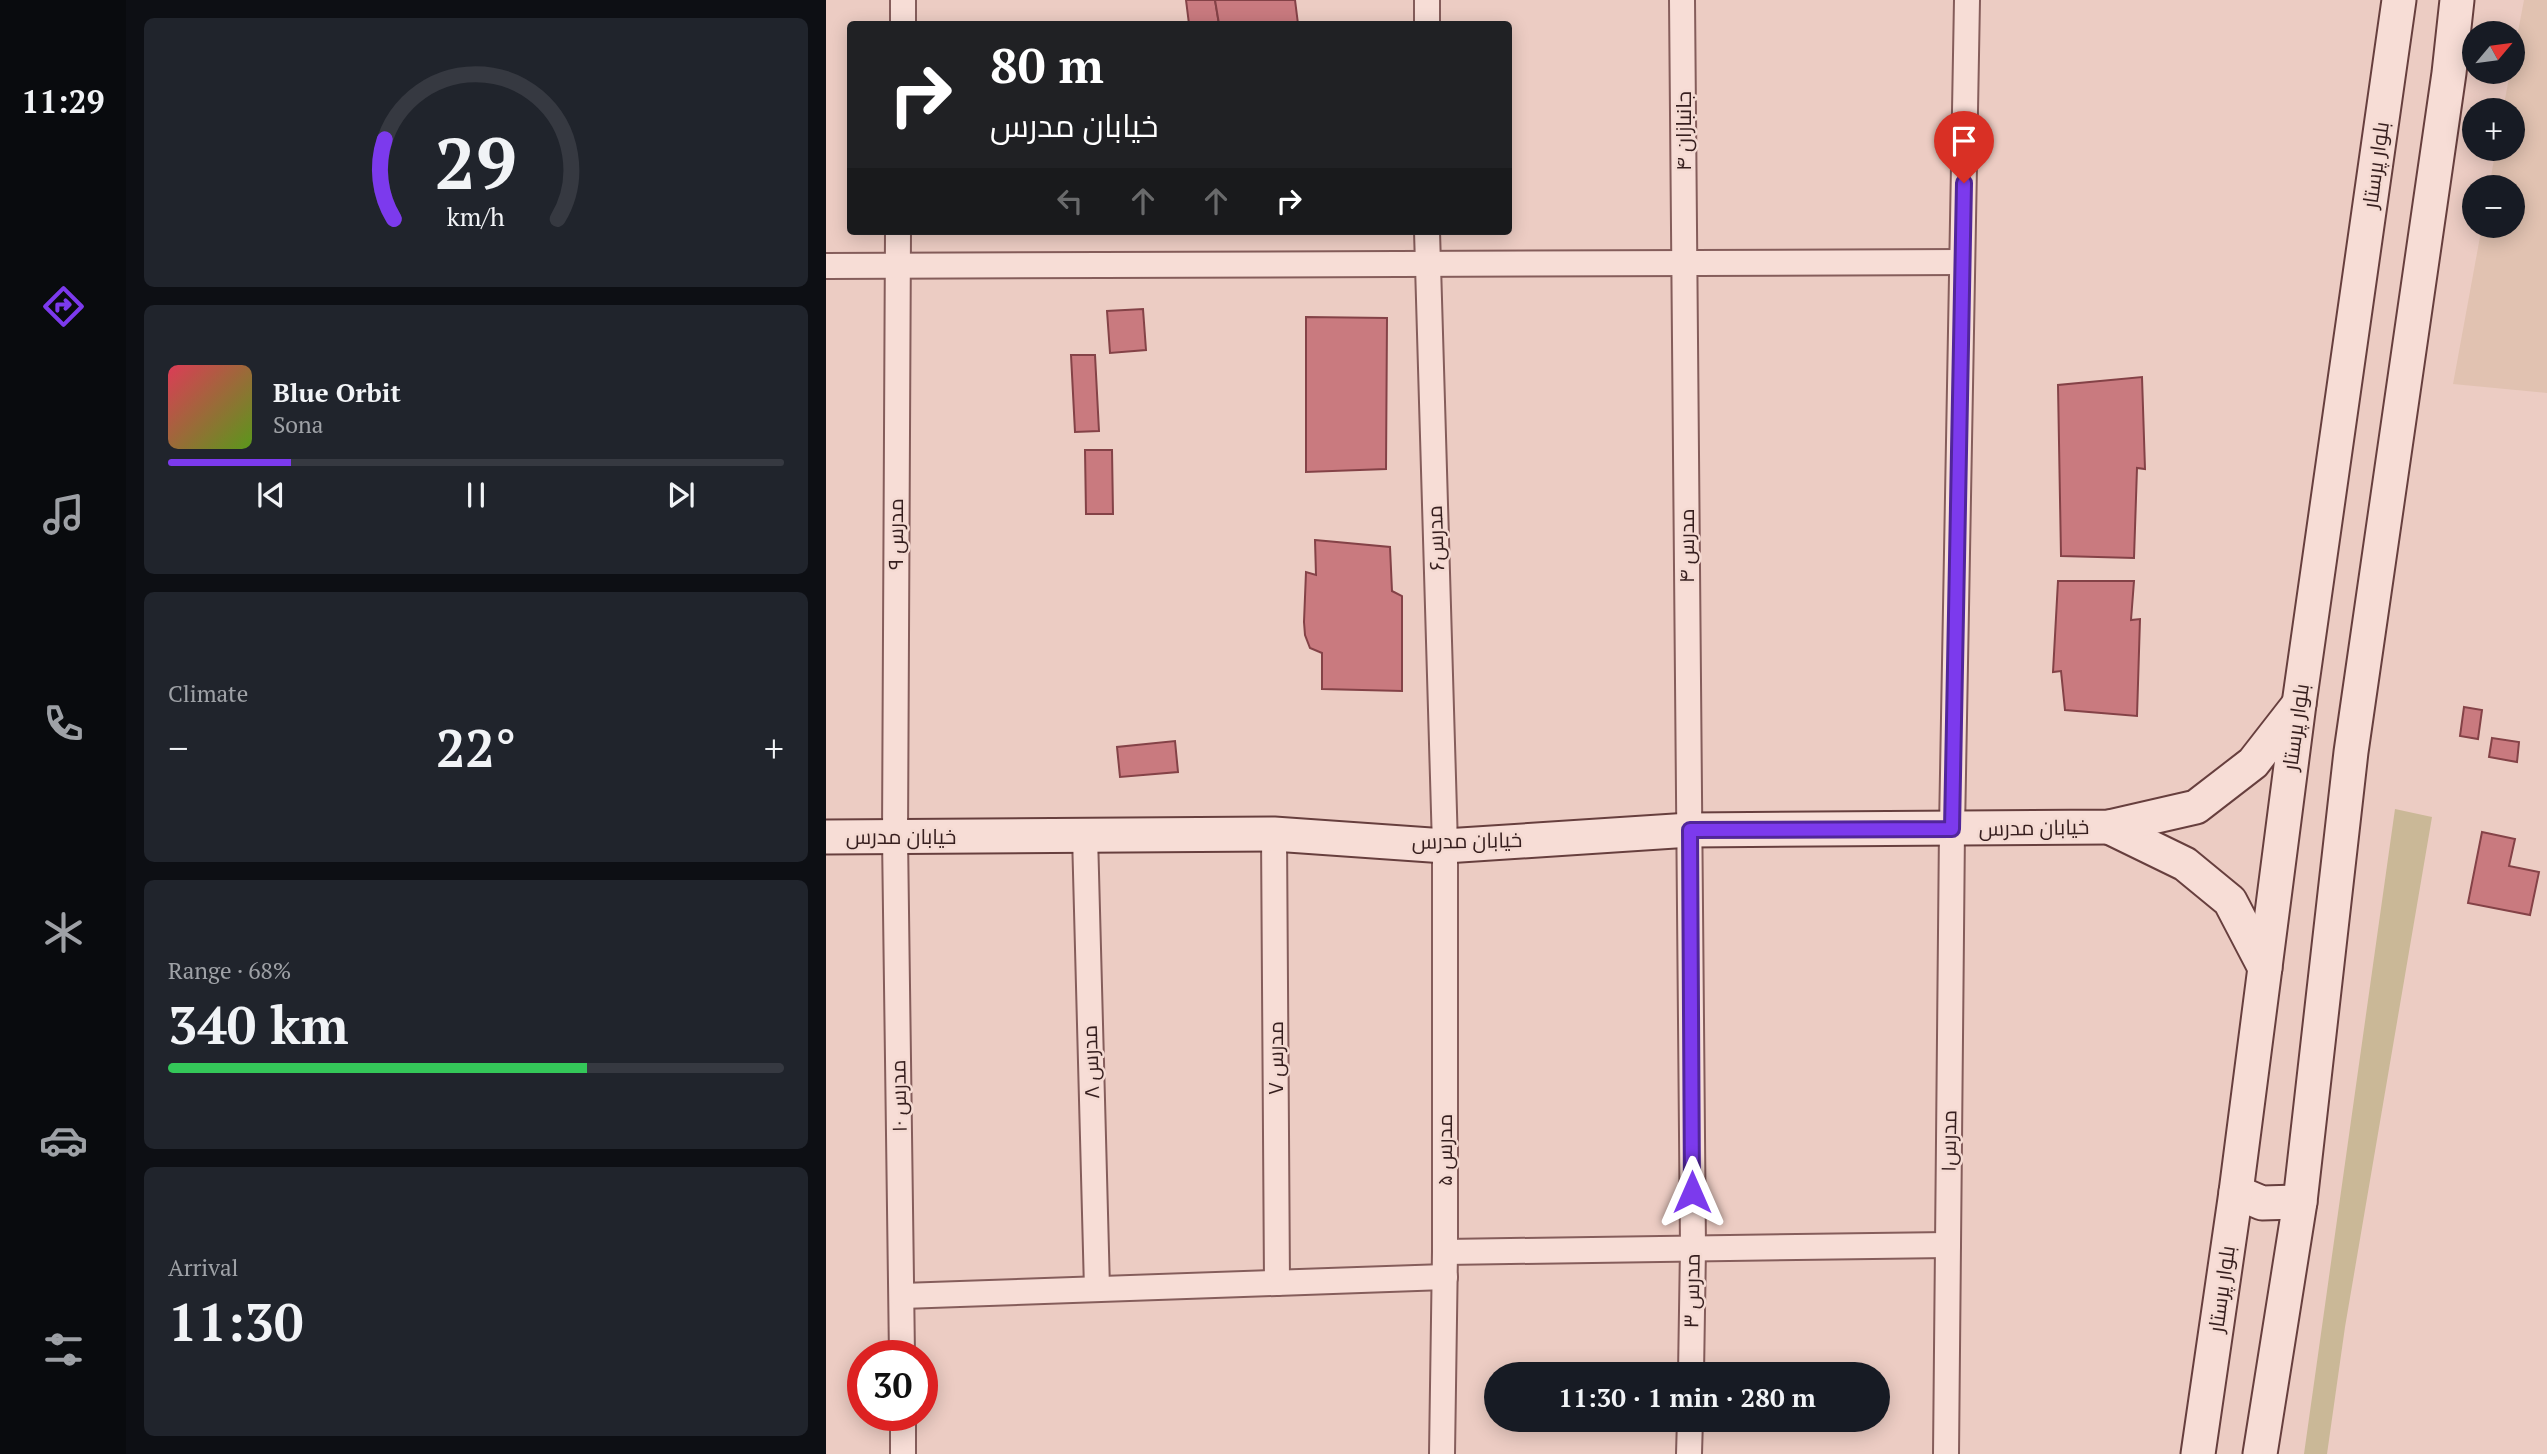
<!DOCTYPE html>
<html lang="en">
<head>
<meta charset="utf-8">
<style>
  :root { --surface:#171b24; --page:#20242c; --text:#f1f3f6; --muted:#9ea1a6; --line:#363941; --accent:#7c3aed }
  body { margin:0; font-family:"PT Serif",Cairo,serif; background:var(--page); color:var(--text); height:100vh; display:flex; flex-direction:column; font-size:26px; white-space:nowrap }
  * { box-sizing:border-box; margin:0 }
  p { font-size:23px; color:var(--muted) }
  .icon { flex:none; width:38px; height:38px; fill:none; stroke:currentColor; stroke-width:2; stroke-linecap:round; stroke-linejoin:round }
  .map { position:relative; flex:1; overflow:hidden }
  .drawer { display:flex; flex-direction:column; gap:18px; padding:18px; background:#0d0f14; width:700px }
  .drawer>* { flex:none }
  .top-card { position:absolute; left:21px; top:21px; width:665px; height:214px; border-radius:7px; box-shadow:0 4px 18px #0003; background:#202124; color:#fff; overflow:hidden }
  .needle { width:46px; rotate:61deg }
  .buttons { position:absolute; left:1636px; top:21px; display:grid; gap:14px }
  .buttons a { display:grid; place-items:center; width:63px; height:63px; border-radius:50%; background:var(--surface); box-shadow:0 4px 18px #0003; font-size:35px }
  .speed { position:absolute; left:21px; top:1340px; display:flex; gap:14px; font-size:35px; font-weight:700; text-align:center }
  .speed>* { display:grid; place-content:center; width:91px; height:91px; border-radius:50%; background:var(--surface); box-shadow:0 4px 18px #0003; line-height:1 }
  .speed .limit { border:10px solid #d22; background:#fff; color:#111 }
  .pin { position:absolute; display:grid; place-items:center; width:60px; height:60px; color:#fff; margin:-72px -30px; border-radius:50% 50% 50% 0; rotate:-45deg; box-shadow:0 0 7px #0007 }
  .pin .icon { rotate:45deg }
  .me { position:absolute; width:77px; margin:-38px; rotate:0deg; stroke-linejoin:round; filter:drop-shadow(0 0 5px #0008) }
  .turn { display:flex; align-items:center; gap:24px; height:147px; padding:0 28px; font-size:32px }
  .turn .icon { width:91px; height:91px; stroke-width:2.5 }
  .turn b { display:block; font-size:49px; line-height:60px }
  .lanes { display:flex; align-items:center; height:66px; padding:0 28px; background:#0003; justify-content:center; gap:35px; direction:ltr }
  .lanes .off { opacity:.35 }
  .big { font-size:52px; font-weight:800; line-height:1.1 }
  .drawer .card { flex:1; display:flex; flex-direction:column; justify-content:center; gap:10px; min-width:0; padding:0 24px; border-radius:10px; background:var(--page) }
  .drawer .dial { align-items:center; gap:0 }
  .dial svg { height:182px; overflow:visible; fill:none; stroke:var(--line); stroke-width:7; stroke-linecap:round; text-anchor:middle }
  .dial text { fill:var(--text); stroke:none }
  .song { display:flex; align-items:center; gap:21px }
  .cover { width:84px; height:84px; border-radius:10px; background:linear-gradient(135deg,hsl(350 70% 55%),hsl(90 70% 35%)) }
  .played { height:7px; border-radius:4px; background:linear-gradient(90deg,var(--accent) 20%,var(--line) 20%) }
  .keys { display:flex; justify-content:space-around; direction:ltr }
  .heat { display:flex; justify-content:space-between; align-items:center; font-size:38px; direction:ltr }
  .charge { height:10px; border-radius:5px; background:linear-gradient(90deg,#34c759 68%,var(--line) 0) }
  .trip { position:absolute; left:658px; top:1362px; width:406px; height:70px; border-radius:35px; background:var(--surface); box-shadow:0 4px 18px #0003; font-weight:800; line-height:70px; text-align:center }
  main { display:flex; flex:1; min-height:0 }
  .tabs { display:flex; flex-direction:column; width:126px; justify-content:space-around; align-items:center; background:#090b0e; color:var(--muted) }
  .tabs .icon { width:49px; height:49px }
  .tabs .current { color:var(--accent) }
  .tabs b { font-size:32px; color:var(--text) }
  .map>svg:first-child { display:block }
  .farmland { fill:#e1c2b1 }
  .green { fill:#cab897 }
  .building { fill:#c97a7f; stroke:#844247; stroke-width:2 }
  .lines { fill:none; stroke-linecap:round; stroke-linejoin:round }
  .street-casing { stroke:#855d5b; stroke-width:28 }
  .secondary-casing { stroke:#673f3e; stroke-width:37 }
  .street { stroke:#f7ddd6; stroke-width:24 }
  .secondary { stroke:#f7ddd6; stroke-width:33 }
  .route-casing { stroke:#51269a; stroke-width:18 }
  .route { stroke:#7c3aed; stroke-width:12 }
  .labels { text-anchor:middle; stroke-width:5; stroke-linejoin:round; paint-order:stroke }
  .street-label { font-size:21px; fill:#361e1e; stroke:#f4dad2 }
</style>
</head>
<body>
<main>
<nav class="tabs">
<b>11:29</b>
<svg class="icon current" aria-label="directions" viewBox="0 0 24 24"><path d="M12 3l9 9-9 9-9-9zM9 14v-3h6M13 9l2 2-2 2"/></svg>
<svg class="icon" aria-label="music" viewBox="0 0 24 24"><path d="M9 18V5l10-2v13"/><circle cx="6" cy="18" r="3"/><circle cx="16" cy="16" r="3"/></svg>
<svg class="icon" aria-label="phone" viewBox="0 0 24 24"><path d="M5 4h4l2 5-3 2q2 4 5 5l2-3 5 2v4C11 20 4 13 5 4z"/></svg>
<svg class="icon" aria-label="climate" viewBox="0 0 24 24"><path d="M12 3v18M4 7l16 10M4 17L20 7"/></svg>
<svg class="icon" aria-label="car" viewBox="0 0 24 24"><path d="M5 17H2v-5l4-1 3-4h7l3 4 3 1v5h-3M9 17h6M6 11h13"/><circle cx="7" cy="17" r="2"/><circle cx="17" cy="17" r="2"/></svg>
<svg class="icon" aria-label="filters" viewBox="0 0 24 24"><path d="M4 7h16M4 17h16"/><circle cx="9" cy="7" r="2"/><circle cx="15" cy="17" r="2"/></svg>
</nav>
<section class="drawer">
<div class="card dial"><svg viewBox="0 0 100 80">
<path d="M14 69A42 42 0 1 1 86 69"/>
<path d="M14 69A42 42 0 0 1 10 34" stroke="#7c3aed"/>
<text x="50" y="56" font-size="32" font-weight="700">29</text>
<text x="50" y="72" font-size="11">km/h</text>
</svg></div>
<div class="card">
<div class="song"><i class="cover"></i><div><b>Blue Orbit</b><p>Sona</p></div></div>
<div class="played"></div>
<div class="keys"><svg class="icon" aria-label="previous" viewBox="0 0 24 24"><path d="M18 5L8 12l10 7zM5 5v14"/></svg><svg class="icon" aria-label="pause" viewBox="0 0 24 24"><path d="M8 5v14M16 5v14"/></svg><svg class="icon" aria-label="next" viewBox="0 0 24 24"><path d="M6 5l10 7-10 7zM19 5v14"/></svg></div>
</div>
<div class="card"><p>Climate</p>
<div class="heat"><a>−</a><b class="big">22°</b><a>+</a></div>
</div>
<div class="card"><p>Range · 68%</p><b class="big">340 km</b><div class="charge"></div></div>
<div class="card"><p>Arrival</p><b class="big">11:30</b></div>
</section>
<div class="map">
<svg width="1721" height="1454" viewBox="0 0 1721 1454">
  <rect width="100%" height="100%" fill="#ecccc3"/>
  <polygon class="farmland" points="1698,0 1721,0 1721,393 1627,384 1656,226 1687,226 1687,187 1663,187 1670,149 1687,149 1687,110 1677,110 1684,72 1687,72 1687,58"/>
  <polygon class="green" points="1569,809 1606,817 1519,1327 1501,1454 1478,1454"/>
  <g class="building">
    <polygon points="360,0 389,0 393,24 363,24"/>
    <polygon points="389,0 469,0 472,24 393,24"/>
    <polygon points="317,309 320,350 284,353 281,311"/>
    <polygon points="480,317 561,318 560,469 480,472"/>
    <polygon points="245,355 269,355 273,431 249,432"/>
    <polygon points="1316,377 1319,469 1311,468 1308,558 1235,556 1232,385"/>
    <polygon points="259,450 286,450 287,514 260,514"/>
    <polygon points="489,540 564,547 566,591 576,596 576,691 496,689 496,653 484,648 479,635 478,622 480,572 490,575"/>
    <polygon points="1232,581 1308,581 1305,620 1314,619 1311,716 1239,710 1235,671 1227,672"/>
    <polygon points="1638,707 1656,710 1652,739 1634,736"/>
    <polygon points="1666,738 1693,742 1691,762 1663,757"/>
    <polygon points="349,741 352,772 294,777 291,747"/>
    <polygon points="1656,832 1689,839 1683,866 1713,872 1704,915 1642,903"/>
  </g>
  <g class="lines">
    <g class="street-casing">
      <g id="street">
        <polyline points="601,0 601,24"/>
        <polyline points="856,0 867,1248 865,1374"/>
        <polyline points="77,24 77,0"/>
        <polyline points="72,231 69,837 76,1356"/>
        <polyline points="601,231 619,846 619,1252 616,1454"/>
        <polyline points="0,266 1136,262"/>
        <polyline points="448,834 451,1283"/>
        <polyline points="259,835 271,1289"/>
        <polyline points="619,1252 1122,1245"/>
        <polyline points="76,1296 619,1277"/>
        <polyline points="77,1416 77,1454"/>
        <polyline points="863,1454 864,1419"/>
        <polyline points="1120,1454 1126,829 1141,0"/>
      </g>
    </g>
    <g class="secondary-casing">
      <g id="secondary">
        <polyline points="1283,827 1359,864 1404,901 1439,968"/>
        <polyline points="0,837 448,834 619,846 864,830 1283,827 1370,807 1427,763 1473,704"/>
        <polyline points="1410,1192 1436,1203 1474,1202"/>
        <polyline points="1372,1454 1410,1192 1473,704 1573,0"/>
        <polyline points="1434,1454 1474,1202 1525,752 1623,73 1631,0"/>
      </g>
    </g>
    <use href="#street" class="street"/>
    <use href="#secondary" class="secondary"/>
  </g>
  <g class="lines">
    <g class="route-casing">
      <polyline id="route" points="866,1192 864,830 1126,829 1138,183"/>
    </g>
    <use href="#route" class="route"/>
  </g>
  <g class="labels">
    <g class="street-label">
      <text transform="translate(858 131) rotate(-90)" y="7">جانبازان ۴</text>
      <text transform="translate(1550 165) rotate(-82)" y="7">بلوار پرستار</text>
      <text transform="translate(70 534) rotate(-90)" y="7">مدرس ۹</text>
      <text transform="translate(610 538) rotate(-92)" y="7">مدرس۶</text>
      <text transform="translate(861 546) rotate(-90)" y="7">مدرس ۴</text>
      <text transform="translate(1470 727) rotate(-82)" y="7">بلوار پرستار</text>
      <text transform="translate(1208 828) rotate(-1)" y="7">خیابان مدرس</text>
      <text x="75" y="844">خیابان مدرس</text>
      <text transform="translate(641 841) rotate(-1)" y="7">خیابان مدرس</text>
      <text transform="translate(450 1058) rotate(-90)" y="7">مدرس ۷</text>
      <text transform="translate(265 1062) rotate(-92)" y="7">مدرس ۸</text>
      <text transform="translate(73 1096) rotate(-91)" y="7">مدرس ۱۰</text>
      <text transform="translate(1123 1141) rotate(-89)" y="7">مدرس۱</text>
      <text transform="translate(619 1150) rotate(-90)" y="7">مدرس ۵</text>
      <text transform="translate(1396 1289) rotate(-82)" y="7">بلوار پرستار</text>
      <text transform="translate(866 1291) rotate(-89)" y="7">مدرس ۳</text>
    </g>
  </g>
</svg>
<div class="buttons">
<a><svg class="needle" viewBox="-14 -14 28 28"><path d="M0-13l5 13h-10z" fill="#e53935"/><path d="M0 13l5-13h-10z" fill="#9ea1a6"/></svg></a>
<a>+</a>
<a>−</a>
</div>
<div class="speed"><div class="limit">30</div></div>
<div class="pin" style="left:1138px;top:183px;background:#d93025"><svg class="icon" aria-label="arrive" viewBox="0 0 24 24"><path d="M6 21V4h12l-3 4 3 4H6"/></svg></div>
<svg class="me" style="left:866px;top:1192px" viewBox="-20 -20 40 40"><path d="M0-17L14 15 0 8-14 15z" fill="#7c3aed" stroke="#fff" stroke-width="4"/></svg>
<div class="trip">11:30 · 1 min · 280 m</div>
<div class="top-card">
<div class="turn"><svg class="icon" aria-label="right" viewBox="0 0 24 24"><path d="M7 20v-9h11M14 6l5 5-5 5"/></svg><div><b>80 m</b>خیابان مدرس</div></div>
<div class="lanes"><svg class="icon off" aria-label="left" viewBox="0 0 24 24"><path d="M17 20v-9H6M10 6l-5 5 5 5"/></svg><svg class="icon off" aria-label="ahead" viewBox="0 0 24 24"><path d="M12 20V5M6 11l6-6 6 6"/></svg><svg class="icon off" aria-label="ahead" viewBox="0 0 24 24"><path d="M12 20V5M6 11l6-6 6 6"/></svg><svg class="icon" aria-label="right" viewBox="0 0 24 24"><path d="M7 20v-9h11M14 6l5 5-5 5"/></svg></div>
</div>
</div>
</main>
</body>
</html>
